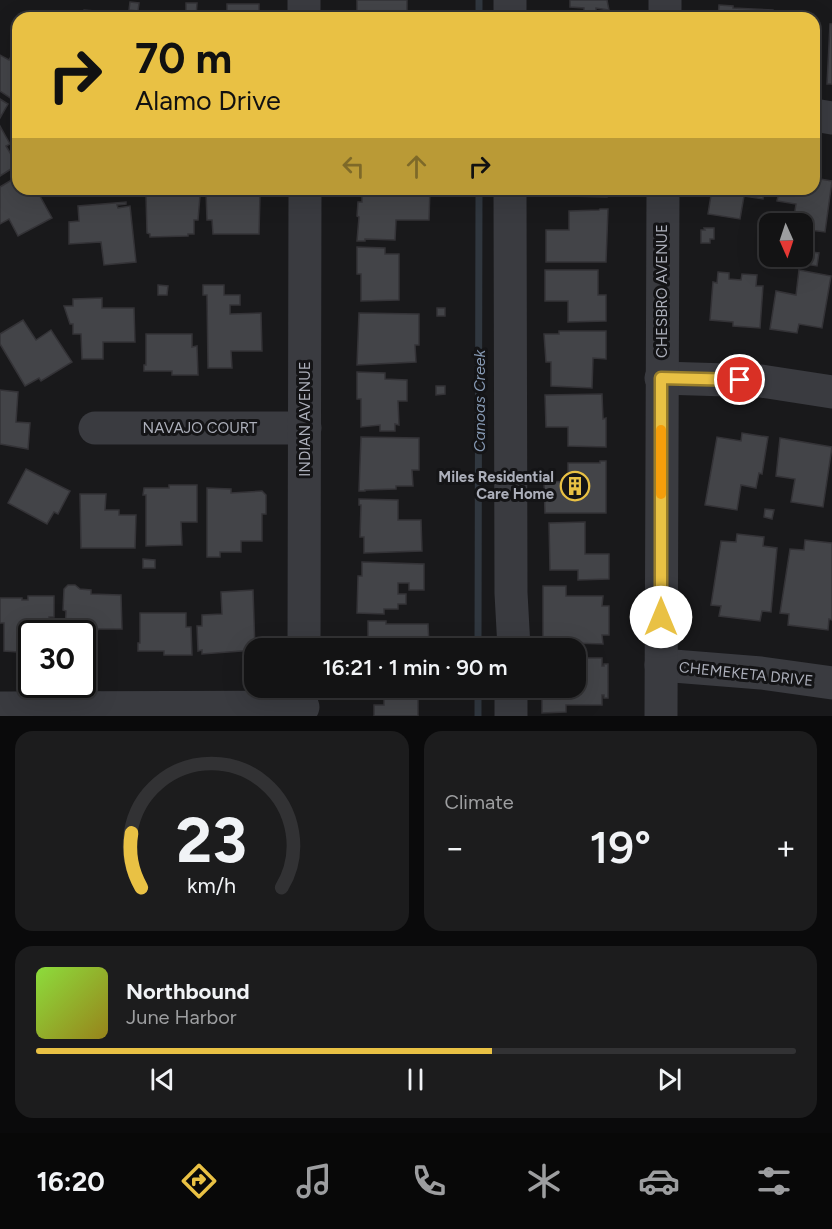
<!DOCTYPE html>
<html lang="en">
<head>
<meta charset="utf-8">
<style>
  :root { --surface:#131314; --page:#1c1c1d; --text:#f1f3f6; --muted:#9d9ea0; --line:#323234; --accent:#e9c144 }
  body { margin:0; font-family:Figtree,sans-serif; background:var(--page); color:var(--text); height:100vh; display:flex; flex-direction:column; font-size:22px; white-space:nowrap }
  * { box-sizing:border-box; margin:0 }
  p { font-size:20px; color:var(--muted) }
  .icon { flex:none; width:33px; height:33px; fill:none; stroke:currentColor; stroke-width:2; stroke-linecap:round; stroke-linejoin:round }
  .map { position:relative; height:716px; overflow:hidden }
  .panel { display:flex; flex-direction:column; gap:15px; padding:15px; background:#0a0a0b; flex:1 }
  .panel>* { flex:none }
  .guide { position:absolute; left:12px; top:12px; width:808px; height:183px; border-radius:18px; box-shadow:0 6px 24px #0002,0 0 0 2px var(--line); background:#e9c144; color:#111; overflow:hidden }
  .needle { width:39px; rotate:177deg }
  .tools { position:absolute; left:759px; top:213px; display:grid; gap:12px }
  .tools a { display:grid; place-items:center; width:54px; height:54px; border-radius:12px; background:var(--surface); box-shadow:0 6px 24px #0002,0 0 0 2px var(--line); font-size:30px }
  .speed { position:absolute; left:18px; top:620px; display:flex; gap:12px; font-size:30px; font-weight:700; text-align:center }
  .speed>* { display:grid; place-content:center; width:78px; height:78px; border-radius:50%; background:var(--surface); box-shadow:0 6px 24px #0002,0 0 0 2px var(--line); line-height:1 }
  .speed .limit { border:3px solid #111; border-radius:9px; background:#fff; color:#111 }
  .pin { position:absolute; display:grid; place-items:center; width:51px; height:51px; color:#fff; margin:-26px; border:3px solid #fff; border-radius:50%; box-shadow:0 2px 6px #0007 }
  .me { position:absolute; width:66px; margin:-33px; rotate:0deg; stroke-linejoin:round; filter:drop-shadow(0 0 4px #0008) }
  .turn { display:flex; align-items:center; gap:21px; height:126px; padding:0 24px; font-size:27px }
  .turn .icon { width:78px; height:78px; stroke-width:2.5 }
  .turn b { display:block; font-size:42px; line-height:51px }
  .lanes { display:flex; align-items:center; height:57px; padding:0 24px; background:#0003; justify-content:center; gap:30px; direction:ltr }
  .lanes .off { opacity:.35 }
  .big { font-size:45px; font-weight:600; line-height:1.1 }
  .panel .widget { flex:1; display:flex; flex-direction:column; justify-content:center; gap:9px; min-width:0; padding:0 21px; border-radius:18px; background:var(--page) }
  .panel .dial { align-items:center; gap:0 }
  .dial svg { height:156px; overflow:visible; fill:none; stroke:var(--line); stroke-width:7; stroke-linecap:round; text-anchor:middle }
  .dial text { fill:var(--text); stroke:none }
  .song { display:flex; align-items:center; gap:18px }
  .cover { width:72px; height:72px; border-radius:9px; background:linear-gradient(135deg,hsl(90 70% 55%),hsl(50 70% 35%)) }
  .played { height:6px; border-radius:3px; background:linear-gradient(90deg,var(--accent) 60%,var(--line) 60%) }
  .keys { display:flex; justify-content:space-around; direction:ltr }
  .heat { display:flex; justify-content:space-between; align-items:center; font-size:33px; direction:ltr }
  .panel .tiles { flex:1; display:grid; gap:15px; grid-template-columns:1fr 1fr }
  .widget:last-child { grid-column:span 2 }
  .trip { position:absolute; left:244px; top:638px; width:342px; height:60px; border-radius:18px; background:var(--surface); box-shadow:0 6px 24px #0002,0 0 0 2px var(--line); font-weight:600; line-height:60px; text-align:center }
  .dock { display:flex; height:96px; justify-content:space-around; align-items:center; background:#080808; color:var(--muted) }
  .dock .icon { width:42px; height:42px }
  .dock .on { color:var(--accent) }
  .dock b { font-size:27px; color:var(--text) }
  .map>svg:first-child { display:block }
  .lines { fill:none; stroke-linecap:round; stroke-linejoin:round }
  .stream { stroke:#30373f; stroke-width:7 }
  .building { fill:#434448; stroke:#343337; stroke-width:1.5 }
  .minor { stroke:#3a3b40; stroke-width:33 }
  .route-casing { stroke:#977d2c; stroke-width:15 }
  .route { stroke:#e9c144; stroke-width:10 }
  .slow { stroke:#f59e0b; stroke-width:10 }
  .labels { text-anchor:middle; stroke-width:6; stroke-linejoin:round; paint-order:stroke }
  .street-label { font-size:15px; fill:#acafba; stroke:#141416 }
  .poi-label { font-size:15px; font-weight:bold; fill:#acafba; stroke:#141416; text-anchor:end }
  .water-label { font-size:16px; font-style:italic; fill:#8699b3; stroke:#141416 }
</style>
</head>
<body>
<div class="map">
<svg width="832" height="716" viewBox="0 0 832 716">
  <rect width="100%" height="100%" fill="#19191b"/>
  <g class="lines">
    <g class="stream">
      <polyline points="479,18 479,0"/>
      <polyline points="478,648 479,189"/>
      <polyline points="478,687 478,716"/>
    </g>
  </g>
  <g class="building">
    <polygon points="357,0 407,0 407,17 419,18 357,18"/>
    <polygon points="570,0 607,0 609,10 596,8 596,15 584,14 584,8 570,7"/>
    <polygon points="130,2 139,3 138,11 129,10"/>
    <polygon points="186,3 197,3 196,18 186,18"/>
    <rect x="227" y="4" width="32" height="14"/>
    <polygon points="719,5 733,6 733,8 773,10 773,18 718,18"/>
    <polygon points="84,10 137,15 136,18 83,18"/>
    <polygon points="21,13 30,18 18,18 18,34 11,30"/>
    <polygon points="830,24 832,24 832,84 827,84"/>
    <polygon points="18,44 18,103 0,91 0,55 9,60"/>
    <polygon points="0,99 8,104 0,118"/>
    <polygon points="0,126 10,144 6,146 18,166 18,168 12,172 11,169 0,176"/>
    <polygon points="18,176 18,189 36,189 52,218 18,236 9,219 0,224 0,187"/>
    <polygon points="814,178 832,181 825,232 802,229 802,224 793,224 796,204 777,201 779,191 776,189 814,189"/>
    <polygon points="362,189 430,189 429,220 396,220 395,240 365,239 365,241 357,241 359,217 357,216 358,202 362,202"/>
    <polygon points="568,189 607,189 607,197 568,196"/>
    <polygon points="712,189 764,189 763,199 744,196 740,219 708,214"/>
    <polygon points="172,192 197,192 197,196 200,196 198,220 194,220 194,234 188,234 188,236 150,237 150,234 147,233 146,196 172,196"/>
    <polygon points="206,192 233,192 233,196 260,195 259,234 213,234 212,220 207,220"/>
    <polygon points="126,202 126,204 117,205 118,208 130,206 136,262 104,265 101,242 69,244 69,222 79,221 78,206"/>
    <polygon points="600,209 608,209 606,262 546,262 546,230 569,230 569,211 599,210"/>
    <polygon points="704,228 714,228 714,239 710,239 710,243 701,243 701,230 705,230"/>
    <polygon points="357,247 385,248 385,254 399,254 399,300 361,301 361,274 357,274"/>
    <polygon points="802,251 819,253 817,266 781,260 781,256 802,256"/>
    <polygon points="545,270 598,270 598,295 606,295 606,321 568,322 568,301 545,301"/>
    <polygon points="799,270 831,276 822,328 799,324 797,333 770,329 776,291 796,295"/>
    <polygon points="718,272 729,273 729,279 741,280 742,274 757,275 756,286 763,286 760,328 733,326 733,322 710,320 713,282 717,283"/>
    <polygon points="158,285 168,286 167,295 158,295"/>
    <polygon points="203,285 224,285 224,295 240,295 240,305 230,305 230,314 261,313 262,351 231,351 232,368 208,368 207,295 203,295"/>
    <polygon points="102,298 102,308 134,308 135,342 103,342 103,359 82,359 81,334 73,334 73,324 70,324 64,306 73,306 73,299"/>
    <rect x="437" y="308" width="8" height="8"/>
    <polygon points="359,313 419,314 419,345 415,345 416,362 357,365"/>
    <polygon points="23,320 36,340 51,330 72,362 41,381 39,378 25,386 0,344 0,334"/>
    <polygon points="559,331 606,331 606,359 593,358 592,388 551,386 551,362 546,362 544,334 559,334"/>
    <polygon points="146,334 192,334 192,347 197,346 198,375 172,375 172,371 144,371 144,365 146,365"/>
    <polygon points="357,372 385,373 385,379 407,380 407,401 398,401 399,425 395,424 395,431 380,431 380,425 361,427 361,399 357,399"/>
    <polygon points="436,386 445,386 445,394 436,395"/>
    <polygon points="0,390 18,392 16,422 30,423 28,449 0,444"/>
    <polygon points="602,394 603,419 606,418 606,447 568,446 568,427 546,427 545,395"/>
    <polygon points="742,433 768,437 762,474 759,473 756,488 741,485 737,510 705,505 717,437 741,441"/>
    <polygon points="361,437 419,438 419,470 412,470 413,486 396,486 396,489 365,490 365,491 359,491"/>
    <polygon points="780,438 832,447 823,507 791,502 795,479 776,476"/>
    <polygon points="600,461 606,461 606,513 545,513 544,481 568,482 568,463 600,463"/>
    <polygon points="26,469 70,491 58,514 54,512 47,524 8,503"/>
    <polygon points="169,485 197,485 197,522 181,522 182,545 146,546 146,495 143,495 144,488 169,488"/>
    <polygon points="207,488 231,489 231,493 262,491 266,495 266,514 262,514 262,541 241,541 241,552 220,552 220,557 207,557"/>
    <polygon points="80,494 106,494 105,510 119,510 119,515 136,515 135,548 81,548"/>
    <polygon points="359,499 398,500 398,520 421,520 422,551 364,553 364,537 360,537 361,505 359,505"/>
    <polygon points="765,509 774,510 772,519 764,517"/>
    <polygon points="585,522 585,554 609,554 609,579 578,580 578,570 550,570 549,523"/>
    <polygon points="737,534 764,537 763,546 777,548 771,612 762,611 760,621 719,616 721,606 711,605 721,541 736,542"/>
    <polygon points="805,540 832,543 832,620 829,619 828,630 788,625 789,614 780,613 790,549 804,550"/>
    <polygon points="143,559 155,560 155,568 143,568"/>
    <polygon points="362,562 424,564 424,590 409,590 409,583 398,583 398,594 406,594 406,604 398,604 398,609 384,609 384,614 357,613 358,576 362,576"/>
    <polygon points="68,585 75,585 80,589 91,590 91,594 121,595 122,629 98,629 97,632 90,632 90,648 82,647 82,633 65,633 66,611 63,610 64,589"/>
    <polygon points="543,586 566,586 566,596 603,596 602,606 609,606 609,635 602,635 603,644 543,642"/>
    <polygon points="253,590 255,650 202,654 202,650 198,651 197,626 202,626 202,615 222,614 221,592"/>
    <polygon points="28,596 54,596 54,617 49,617 49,628 54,627 54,633 32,633 32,653 4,651 4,623 0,623 0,598 22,598 22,600 28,600"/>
    <polygon points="140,613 186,613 186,627 191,627 192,655 164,655 164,651 138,651 138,643 140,643"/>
    <polygon points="368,621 386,621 386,624 428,624 429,645 420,645 420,648 368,647"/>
    <polygon points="576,658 602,658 602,666 604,666 604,664 608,664 608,698 604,698 604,695 602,695 602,705 566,705 566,712 542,713 542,687 576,687"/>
    <polygon points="384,687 418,688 418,716 374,716 374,705 384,705"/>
  </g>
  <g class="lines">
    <g class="minor">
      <polyline points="304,0 304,18"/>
      <polyline points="510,0 510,18"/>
      <polyline points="665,18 665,0"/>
      <polyline points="814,115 832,118"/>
      <polyline points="510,189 511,593 514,648"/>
      <polyline points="661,378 761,381 832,392"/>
      <polyline points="95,428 305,428"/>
      <polyline points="304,648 305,189"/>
      <polyline points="661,665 761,673 832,683"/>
      <polyline points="0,708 303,707"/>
      <polyline points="511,716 511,687"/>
      <polyline points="661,716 663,189"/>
    </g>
  </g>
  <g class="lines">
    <g class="route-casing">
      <polyline id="route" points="661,617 661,378 740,380"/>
    </g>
    <use href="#route" class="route"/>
    <polyline class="slow" points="661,494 661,430"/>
  </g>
  <defs>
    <g id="building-ring" transform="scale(1.5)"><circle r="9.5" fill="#141416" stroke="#e9c144" stroke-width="1.5"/><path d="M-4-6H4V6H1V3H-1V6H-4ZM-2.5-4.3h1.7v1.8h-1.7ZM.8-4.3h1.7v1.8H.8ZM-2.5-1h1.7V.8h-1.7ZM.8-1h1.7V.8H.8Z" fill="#e9c144"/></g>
  </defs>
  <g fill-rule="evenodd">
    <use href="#building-ring" x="575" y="486"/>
  </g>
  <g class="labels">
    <g class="street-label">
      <text transform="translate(662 291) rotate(-90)" y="5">CHESBRO AVENUE</text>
      <text transform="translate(305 419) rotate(-90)" y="5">INDIAN AVENUE</text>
      <text x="200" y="433">NAVAJO COURT</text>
      <text transform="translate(746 674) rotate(6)" y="5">CHEMEKETA DRIVE</text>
    </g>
    <g class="poi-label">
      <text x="554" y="482">Miles Residential<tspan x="554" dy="17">Care Home</tspan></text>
    </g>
    <g class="water-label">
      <text transform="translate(479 401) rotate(-90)" y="6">Canoas Creek</text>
    </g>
  </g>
</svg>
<div class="tools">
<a><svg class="needle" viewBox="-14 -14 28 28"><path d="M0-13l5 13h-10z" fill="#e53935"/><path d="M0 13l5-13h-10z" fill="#9d9ea0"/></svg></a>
</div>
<div class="speed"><div class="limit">30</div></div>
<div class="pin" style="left:740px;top:380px;background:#d93025"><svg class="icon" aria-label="arrive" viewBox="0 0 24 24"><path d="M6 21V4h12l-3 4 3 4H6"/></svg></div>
<svg class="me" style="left:661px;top:617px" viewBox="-20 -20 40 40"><circle r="19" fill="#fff"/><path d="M0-13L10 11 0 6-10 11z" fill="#e9c144"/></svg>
<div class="trip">16:21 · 1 min · 90 m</div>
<div class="guide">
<div class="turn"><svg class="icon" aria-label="right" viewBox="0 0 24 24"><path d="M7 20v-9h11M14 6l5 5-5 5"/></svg><div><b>70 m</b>Alamo Drive</div></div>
<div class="lanes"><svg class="icon off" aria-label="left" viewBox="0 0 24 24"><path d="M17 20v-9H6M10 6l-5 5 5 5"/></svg><svg class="icon off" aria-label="ahead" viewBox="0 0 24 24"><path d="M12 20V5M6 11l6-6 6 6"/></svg><svg class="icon" aria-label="right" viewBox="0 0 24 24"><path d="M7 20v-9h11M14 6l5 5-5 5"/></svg></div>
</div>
</div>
<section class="panel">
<div class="tiles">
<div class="widget dial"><svg viewBox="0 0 100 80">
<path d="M14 69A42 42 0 1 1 86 69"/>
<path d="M14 69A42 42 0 0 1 9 41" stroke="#e9c144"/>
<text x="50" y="56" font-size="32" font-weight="700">23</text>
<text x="50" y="72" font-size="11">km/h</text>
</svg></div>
<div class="widget"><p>Climate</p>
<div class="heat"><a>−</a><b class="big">19°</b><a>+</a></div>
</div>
<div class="widget">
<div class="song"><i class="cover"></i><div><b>Northbound</b><p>June Harbor</p></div></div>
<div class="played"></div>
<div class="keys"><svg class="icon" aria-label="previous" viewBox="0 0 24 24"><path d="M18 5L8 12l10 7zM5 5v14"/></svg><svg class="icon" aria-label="pause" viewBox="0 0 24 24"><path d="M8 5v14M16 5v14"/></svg><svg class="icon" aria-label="next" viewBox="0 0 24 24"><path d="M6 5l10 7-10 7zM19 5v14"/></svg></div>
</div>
</div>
</section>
<nav class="dock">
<b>16:20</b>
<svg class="icon on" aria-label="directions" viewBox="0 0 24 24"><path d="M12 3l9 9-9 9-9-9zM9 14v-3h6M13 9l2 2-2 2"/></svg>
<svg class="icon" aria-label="music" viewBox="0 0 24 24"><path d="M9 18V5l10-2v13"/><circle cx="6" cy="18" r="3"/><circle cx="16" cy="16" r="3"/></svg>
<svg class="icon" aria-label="phone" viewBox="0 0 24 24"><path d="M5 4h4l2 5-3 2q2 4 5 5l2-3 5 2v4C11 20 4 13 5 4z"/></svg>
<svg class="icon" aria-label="climate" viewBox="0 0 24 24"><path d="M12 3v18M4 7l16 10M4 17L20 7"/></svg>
<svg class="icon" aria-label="car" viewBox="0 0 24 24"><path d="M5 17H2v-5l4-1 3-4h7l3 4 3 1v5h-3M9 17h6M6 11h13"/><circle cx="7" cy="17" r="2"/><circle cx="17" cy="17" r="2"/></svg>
<svg class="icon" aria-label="filters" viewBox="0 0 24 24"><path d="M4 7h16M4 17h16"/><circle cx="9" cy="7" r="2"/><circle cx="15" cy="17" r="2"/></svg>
</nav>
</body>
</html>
